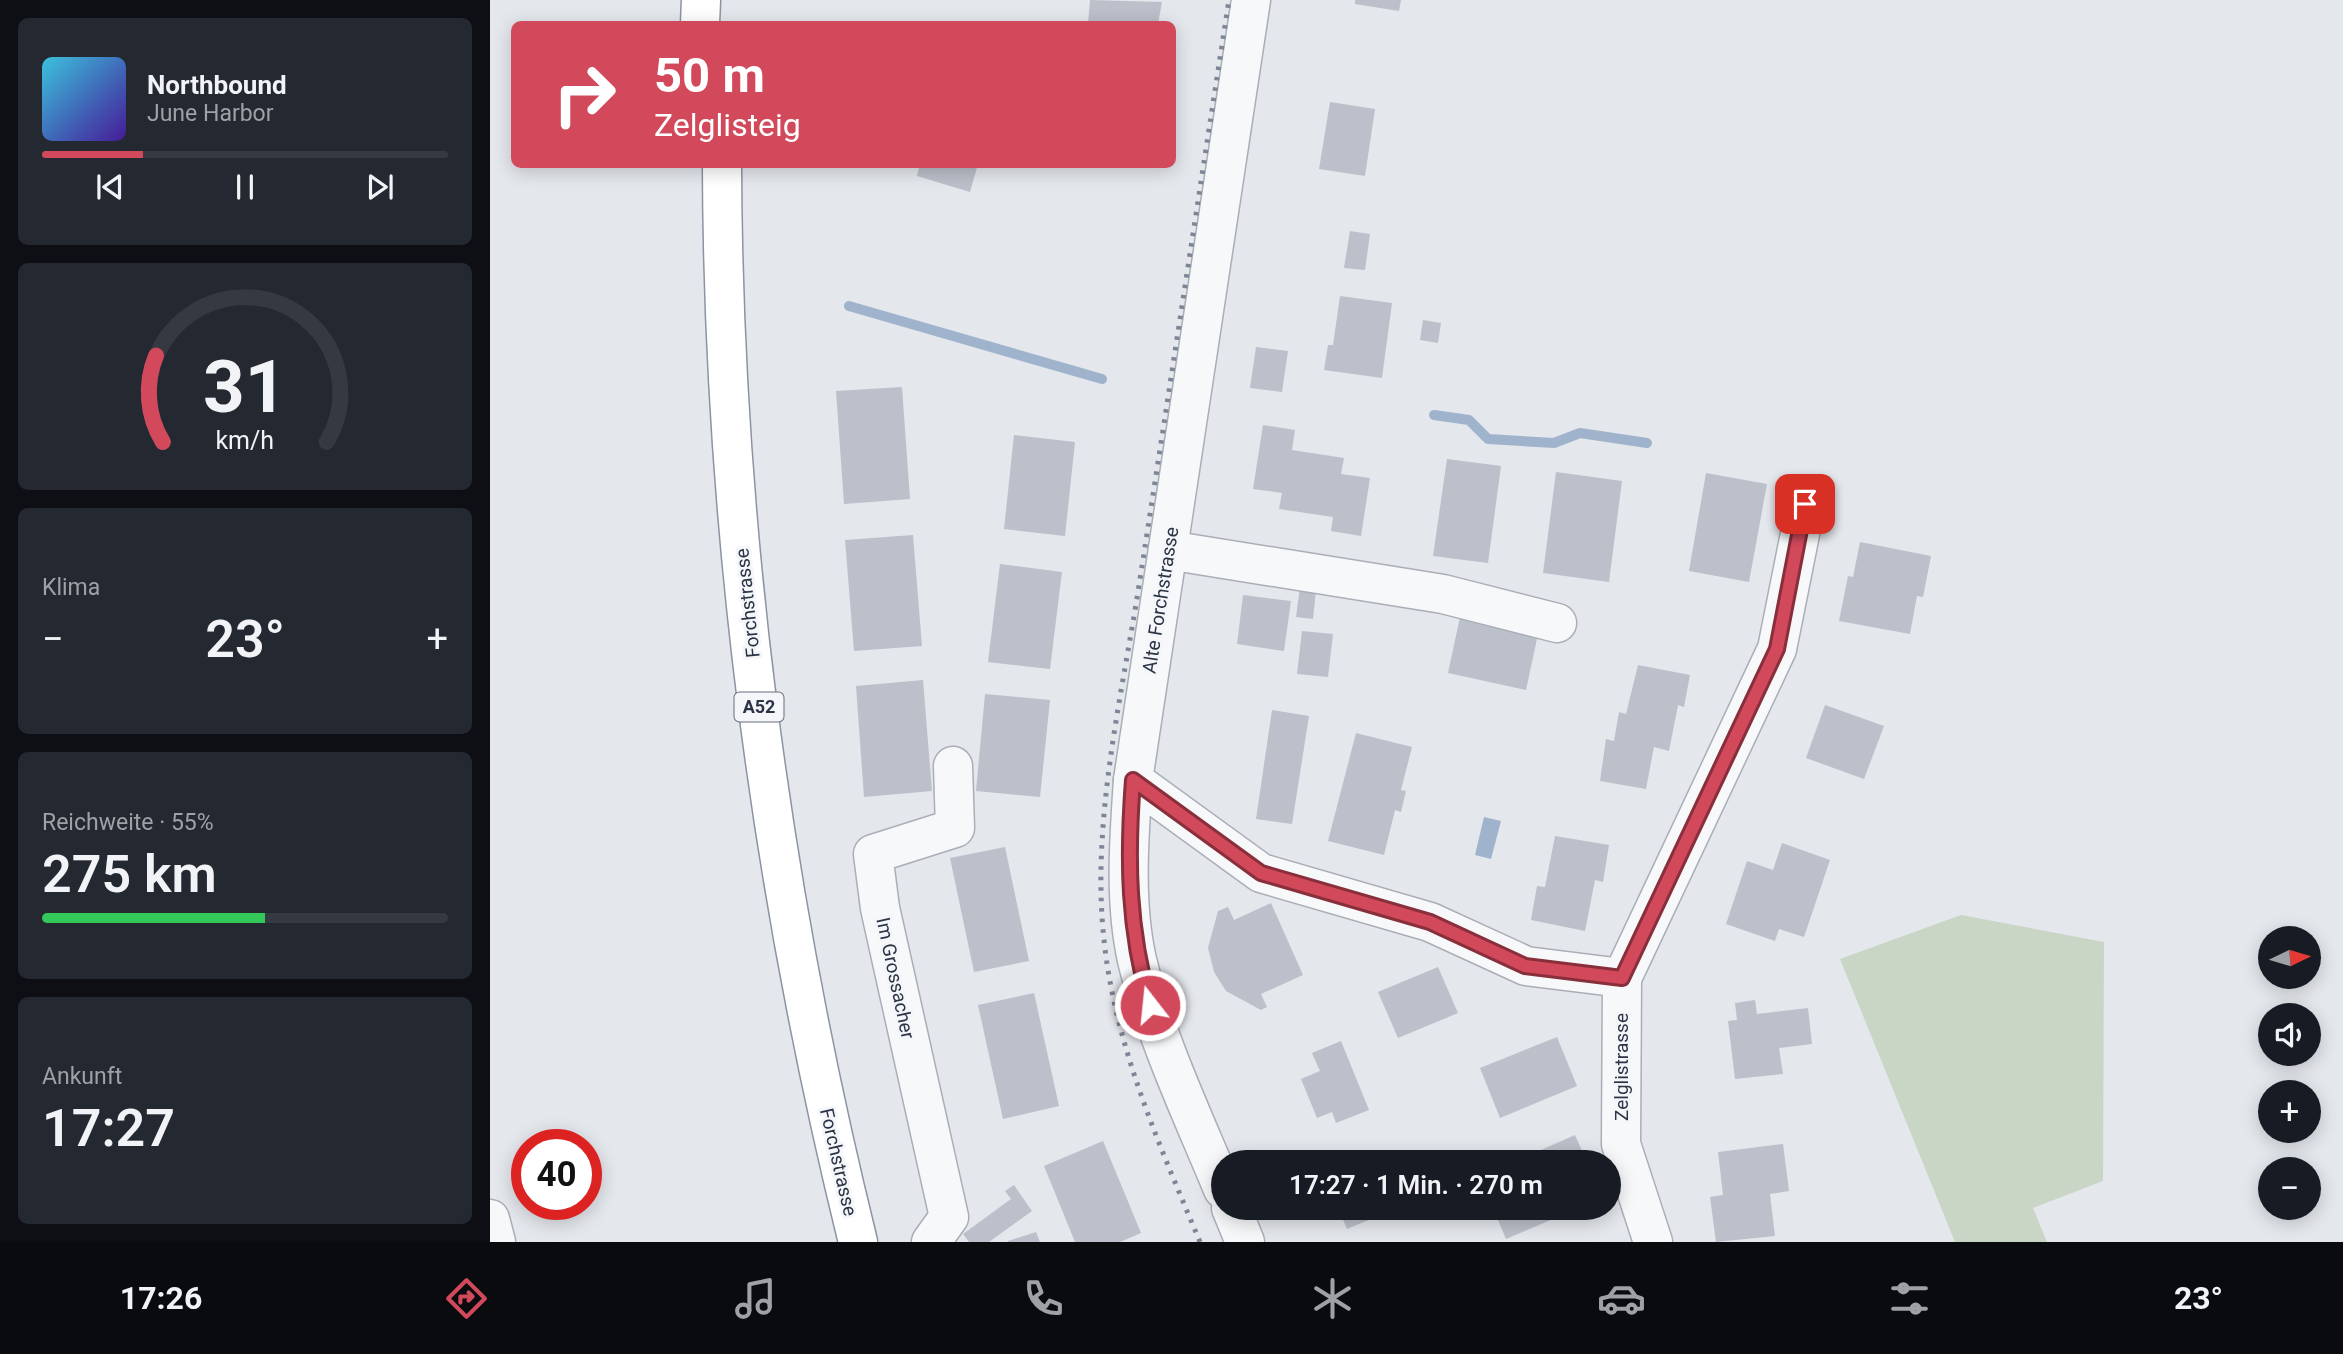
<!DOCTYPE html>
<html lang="de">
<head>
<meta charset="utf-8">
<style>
  :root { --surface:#171b24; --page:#242831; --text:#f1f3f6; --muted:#9ea1a6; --line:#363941; --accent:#d1495b }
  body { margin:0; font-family:Roboto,sans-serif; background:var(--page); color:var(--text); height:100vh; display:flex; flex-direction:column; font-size:26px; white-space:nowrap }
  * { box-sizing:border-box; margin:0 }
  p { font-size:23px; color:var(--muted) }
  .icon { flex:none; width:38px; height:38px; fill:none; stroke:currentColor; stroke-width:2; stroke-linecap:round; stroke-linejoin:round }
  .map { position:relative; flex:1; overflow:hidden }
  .details { display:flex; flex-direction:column; gap:18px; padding:18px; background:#0d0f14; width:490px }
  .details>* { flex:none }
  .guide { position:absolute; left:21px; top:21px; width:665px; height:147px; border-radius:10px; box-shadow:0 4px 18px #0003; background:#d1495b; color:#fff; overflow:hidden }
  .needle { width:46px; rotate:85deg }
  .tools { position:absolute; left:1768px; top:926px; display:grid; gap:14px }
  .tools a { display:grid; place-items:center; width:63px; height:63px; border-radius:50%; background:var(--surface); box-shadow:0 4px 18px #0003; font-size:35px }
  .speed { position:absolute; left:21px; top:1129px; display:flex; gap:14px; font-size:35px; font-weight:700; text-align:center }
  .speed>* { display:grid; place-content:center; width:91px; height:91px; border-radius:50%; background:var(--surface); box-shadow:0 4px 18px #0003; line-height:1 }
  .speed .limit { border:10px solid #d22; background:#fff; color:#111 }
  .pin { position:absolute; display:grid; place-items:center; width:60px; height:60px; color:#fff; margin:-30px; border-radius:14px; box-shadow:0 4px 10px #0006 }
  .me { position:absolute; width:77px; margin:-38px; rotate:344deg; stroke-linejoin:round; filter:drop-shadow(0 0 5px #0008) }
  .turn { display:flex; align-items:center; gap:24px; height:147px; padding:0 28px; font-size:32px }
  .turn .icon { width:91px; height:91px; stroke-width:2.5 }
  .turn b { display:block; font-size:49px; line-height:60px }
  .big { font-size:52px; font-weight:600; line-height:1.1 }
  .details .card { flex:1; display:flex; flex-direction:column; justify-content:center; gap:10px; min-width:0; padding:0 24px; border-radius:10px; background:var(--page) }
  .details .dial { align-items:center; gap:0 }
  .dial svg { height:182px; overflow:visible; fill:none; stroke:var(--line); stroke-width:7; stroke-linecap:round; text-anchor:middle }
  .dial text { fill:var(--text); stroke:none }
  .song { display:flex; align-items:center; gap:21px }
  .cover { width:84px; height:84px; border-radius:10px; background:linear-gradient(135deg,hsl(190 70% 55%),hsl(260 70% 35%)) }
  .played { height:7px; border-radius:4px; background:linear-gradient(90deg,var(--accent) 25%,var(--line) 25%) }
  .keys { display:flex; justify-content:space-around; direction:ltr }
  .heat { display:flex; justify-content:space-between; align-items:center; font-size:38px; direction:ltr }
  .charge { height:10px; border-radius:5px; background:linear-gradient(90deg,#34c759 55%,var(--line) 0) }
  .trip { position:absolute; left:721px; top:1150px; width:410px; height:70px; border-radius:35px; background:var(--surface); box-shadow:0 4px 18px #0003; font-weight:600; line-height:70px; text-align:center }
  .tab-bar { display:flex; height:112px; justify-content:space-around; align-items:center; background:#090b0e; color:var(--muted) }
  .tab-bar .icon { width:49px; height:49px }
  .tab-bar .on { color:var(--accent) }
  .tab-bar b { font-size:32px; color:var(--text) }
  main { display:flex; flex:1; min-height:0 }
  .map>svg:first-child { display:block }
  .green { fill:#c9d6c5 }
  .water { fill:#9fb4cc }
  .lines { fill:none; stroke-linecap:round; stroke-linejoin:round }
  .stream { stroke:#9fb4cc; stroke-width:10 }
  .building { fill:#bbc0ca }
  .minor-casing { stroke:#a9aeb7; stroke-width:41 }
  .highway-casing { stroke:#8b94a3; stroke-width:41 }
  .minor { stroke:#f7f8fa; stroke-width:38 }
  .highway { stroke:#fff; stroke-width:38 }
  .rail { stroke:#7d8696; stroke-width:5; stroke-dasharray:3.5 7; stroke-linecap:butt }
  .route-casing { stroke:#882f3b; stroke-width:18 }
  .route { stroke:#d1495b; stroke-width:12 }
  .labels { text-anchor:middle; stroke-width:6; stroke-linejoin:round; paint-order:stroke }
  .shield { fill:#f4f6f9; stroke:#676e7b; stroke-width:2 }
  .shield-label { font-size:18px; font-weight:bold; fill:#2b3445 }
  .street-label { font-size:19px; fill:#2b3445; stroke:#f4f6f9 }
</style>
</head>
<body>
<main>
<section class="details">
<div class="card">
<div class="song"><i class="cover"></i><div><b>Northbound</b><p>June Harbor</p></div></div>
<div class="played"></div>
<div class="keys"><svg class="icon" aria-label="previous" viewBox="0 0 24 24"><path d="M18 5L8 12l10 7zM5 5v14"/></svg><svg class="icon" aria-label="pause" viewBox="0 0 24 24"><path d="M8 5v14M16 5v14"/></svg><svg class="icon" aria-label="next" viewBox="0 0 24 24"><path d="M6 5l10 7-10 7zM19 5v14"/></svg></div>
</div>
<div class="card dial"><svg viewBox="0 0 100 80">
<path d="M14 69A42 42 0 1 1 86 69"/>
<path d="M14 69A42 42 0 0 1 11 31" stroke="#d1495b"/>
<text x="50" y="56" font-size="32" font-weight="700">31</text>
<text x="50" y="72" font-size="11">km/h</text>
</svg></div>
<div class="card"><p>Klima</p>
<div class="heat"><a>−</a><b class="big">23°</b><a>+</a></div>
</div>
<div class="card"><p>Reichweite · 55%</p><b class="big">275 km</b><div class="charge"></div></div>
<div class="card"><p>Ankunft</p><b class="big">17:27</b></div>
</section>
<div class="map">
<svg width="1853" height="1242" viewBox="0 0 1853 1242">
  <rect width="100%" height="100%" fill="#e4e7ec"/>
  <polygon class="green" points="1471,915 1614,942 1613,1181 1543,1208 1557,1242 1465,1242 1350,959"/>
  <polygon class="water" points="994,817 1011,821 1001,859 985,855"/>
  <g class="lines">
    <g class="stream">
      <polyline points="359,306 612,379"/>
      <polyline points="944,415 979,420 998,439 1064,443 1090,433 1157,443"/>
    </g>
  </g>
  <g class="building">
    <polygon points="600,0 672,2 668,24 598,24"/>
    <polygon points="865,0 911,0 909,11 865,4"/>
    <polygon points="840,102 885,109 875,176 829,169"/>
    <polygon points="430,164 488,164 480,192 427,176"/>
    <polygon points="860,231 880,234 875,270 854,268"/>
    <polygon points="850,296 902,303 892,378 834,370 838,345 843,345"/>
    <polygon points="933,320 951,323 948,343 930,340"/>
    <polygon points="766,347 798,351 792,392 760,388"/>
    <polygon points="412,387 420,499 354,504 346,391"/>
    <polygon points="773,425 805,430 802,450 854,458 851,474 880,478 871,536 841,531 843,517 789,509 792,493 763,489"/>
    <polygon points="524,435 585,442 575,536 514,529"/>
    <polygon points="957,459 1011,466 998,563 943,556"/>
    <polygon points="1066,472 1132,481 1119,582 1053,573"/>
    <polygon points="1216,473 1277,484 1259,582 1199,571"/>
    <polygon points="423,535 432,646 364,651 355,540"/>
    <polygon points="1370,542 1441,556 1433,597 1427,596 1420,634 1349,621 1358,576 1363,577"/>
    <polygon points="510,564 572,572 560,669 498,662"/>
    <polygon points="810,587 826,590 823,619 806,617"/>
    <polygon points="753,595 801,601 794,651 747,644"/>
    <polygon points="970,617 1048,634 1036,690 958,673"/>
    <polygon points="812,631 843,634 838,677 807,674"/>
    <polygon points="1148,665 1200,675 1194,707 1188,705 1179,751 1164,747 1156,789 1110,781 1116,739 1124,741 1129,712 1136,714"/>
    <polygon points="433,680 442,791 374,797 366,686"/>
    <polygon points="495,694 560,700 550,797 486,791"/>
    <polygon points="1335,705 1394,726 1374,779 1316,758"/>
    <polygon points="782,710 819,716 802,824 766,819"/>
    <polygon points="866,733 922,747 911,790 916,791 911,812 905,810 894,855 838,841"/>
    <polygon points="1065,836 1119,845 1113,882 1105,880 1095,931 1041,920 1047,886 1055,887"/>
    <polygon points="1292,843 1340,860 1314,937 1289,929 1285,941 1236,924 1257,861 1283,870"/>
    <polygon points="515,847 539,961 484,972 460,858"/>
    <polygon points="781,903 813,975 771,994 777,1007 771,1010 736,991 724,972 718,948 728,911 738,907 744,920"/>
    <polygon points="948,967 968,1013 908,1038 888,992"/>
    <polygon points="544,993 569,1106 513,1119 488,1005"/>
    <polygon points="1265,1000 1267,1014 1318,1008 1322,1044 1289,1048 1293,1074 1245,1079 1238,1021 1247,1020 1245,1003"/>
    <polygon points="1067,1037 1087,1086 1010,1118 990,1068"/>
    <polygon points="851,1041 879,1110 846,1123 842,1112 827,1118 811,1079 830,1071 822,1053"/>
    <polygon points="1085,1135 1097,1162 1056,1162 1051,1150"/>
    <polygon points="613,1141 651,1233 630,1242 585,1242 554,1166"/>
    <polygon points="1293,1144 1299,1191 1280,1194 1285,1236 1226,1242 1220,1197 1233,1195 1228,1152"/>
    <polygon points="524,1185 542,1211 499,1242 479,1242 473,1234 521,1199 515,1191"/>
    <polygon points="848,1208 907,1208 857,1229"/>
    <polygon points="1003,1208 1072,1208 1075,1214 1016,1239"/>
    <polygon points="546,1232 550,1242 518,1242 518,1241"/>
  </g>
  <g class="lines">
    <g class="minor-casing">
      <g id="minor">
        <polyline points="678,550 953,594 1067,623"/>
        <polyline points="643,780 771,873 940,922 1036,966 1132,978"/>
        <path d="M733,1189C702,1114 666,1039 647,960C634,902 639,838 643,780L761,0"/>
        <polyline points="741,1208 755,1242"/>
        <polyline points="0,1219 6,1242"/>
        <polyline points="441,1242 459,1217 390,908 383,854 465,828 463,766"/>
        <polyline points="1163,1242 1131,1144 1132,978 1287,649 1316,504"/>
      </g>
    </g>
    <g class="highway-casing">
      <g id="highway">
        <polyline points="210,24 211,0"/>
        <path d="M232,164C233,526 281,891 368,1242"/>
      </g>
    </g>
    <use href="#minor" class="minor"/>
    <use href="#highway" class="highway"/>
    <path class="rail" d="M710,1242C669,1144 625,1046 614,940C601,821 632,696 650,579C680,386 709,193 739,0"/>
  </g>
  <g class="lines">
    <g class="route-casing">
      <path id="route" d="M660,1005C638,929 637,859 643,780L771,873L940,922L1035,966L1132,978L1287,649L1315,504"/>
    </g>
    <use href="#route" class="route"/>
  </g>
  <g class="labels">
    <rect class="shield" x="244.5" y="692.5" width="49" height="29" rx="5"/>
    <g class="shield-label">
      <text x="269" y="713">A52</text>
    </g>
    <g class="street-label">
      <text transform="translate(670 600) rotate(-81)" y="7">Alte Forchstrasse</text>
      <text transform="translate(257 603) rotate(-96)" y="7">Forchstrasse</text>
      <text transform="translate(406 978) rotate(78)" y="7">Im Grossacher</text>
      <text transform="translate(1131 1067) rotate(-90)" y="7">Zelglistrasse</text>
      <text transform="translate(349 1162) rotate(77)" y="7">Forchstrasse</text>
    </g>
  </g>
</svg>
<div class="tools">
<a><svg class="needle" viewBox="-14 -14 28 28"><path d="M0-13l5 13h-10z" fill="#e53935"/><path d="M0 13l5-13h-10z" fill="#9ea1a6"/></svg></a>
<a><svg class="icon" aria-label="sound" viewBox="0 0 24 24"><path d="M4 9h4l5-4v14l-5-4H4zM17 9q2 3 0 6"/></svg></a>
<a>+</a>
<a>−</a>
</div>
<div class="speed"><div class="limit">40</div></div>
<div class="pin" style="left:1315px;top:504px;background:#d93025"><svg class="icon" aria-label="arrive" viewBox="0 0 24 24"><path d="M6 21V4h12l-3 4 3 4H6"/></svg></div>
<svg class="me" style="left:660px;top:1005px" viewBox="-20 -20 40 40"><circle r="17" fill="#d1495b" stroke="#fff" stroke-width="3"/><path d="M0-11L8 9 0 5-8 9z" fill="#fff"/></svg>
<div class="trip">17:27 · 1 Min. · 270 m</div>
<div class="guide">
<div class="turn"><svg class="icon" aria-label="right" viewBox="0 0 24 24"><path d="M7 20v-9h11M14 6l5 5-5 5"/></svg><div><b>50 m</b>Zelglisteig</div></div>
</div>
</div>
</main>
<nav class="tab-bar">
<b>17:26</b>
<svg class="icon on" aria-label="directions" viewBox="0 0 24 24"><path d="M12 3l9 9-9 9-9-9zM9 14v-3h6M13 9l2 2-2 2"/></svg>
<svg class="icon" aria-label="music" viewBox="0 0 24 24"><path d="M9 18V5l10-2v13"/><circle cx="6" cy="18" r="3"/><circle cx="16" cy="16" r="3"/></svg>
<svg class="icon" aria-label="phone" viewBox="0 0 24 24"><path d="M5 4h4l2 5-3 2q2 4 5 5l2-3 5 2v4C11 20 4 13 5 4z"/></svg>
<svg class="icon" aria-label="climate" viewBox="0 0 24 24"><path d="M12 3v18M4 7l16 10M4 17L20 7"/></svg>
<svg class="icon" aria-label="car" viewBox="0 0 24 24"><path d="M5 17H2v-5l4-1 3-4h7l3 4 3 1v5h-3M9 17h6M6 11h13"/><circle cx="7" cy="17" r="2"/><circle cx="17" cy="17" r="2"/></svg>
<svg class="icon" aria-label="filters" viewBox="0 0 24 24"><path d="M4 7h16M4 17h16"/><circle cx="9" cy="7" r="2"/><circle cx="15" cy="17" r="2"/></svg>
<b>23°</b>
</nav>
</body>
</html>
